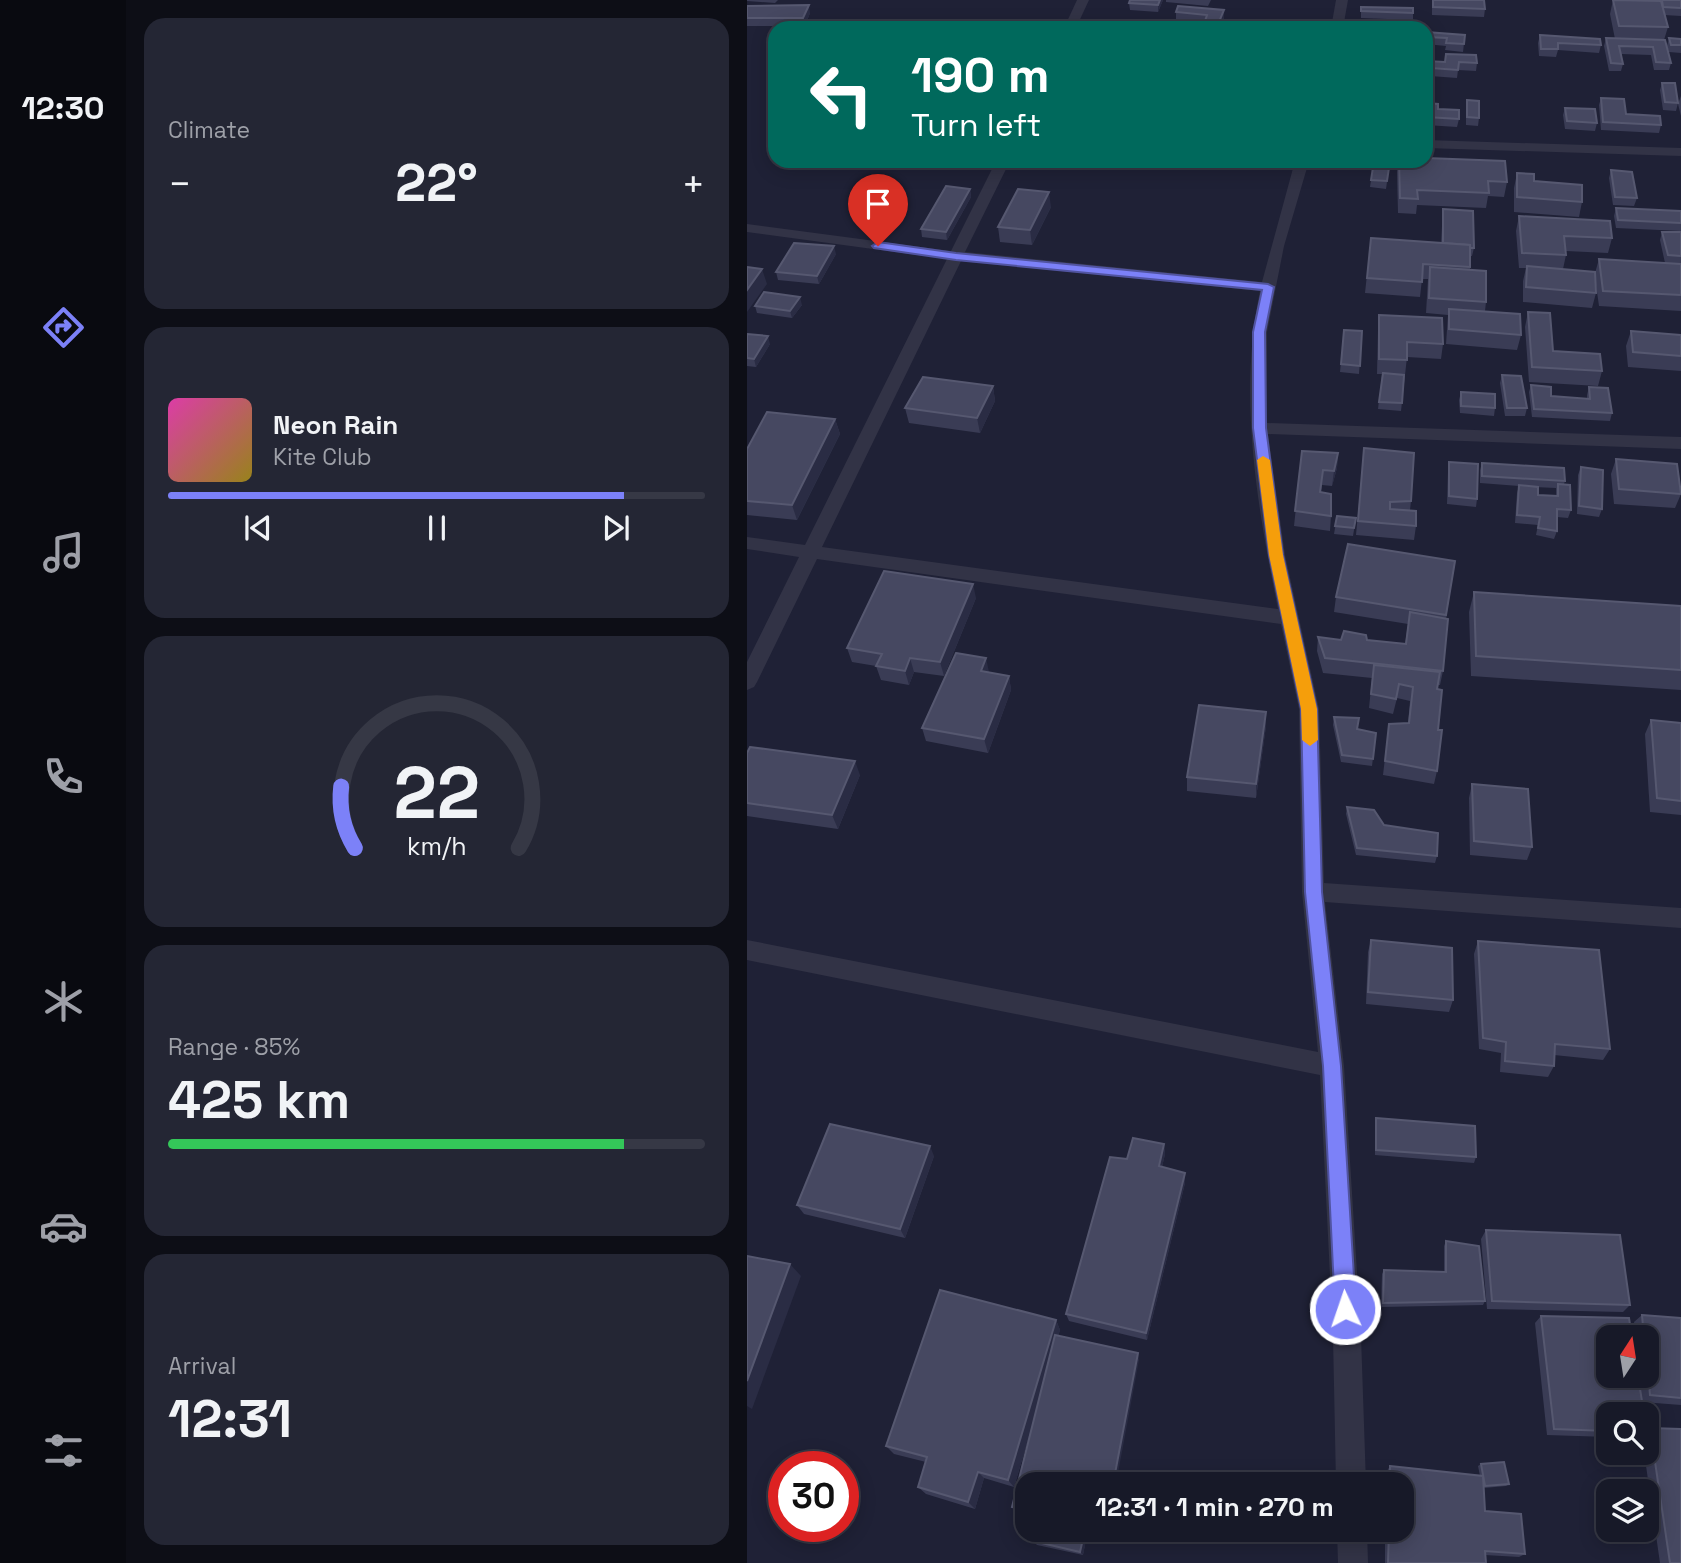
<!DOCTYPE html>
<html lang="en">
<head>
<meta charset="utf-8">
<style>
  :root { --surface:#171928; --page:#242634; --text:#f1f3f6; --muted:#9ea0a8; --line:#363845; --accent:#7c81f8 }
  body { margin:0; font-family:"Space Grotesk",sans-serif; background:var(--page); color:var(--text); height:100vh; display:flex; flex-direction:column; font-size:26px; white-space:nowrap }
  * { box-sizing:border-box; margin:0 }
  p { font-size:23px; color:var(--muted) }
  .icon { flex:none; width:38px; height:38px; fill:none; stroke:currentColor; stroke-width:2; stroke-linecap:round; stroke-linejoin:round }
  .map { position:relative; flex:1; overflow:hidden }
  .panel { display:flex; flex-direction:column; gap:18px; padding:18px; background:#0d0e16; width:621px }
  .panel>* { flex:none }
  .banner { position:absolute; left:21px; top:21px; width:665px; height:147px; border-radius:21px; box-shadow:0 4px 18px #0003,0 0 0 2px var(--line); background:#00695c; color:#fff; overflow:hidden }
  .needle { width:46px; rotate:12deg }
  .fabs { position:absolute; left:849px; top:1325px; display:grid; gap:14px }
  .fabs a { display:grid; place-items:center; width:63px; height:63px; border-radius:14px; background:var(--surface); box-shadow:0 4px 18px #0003,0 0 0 2px var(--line); font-size:35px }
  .speed { position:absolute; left:21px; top:1451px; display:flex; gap:14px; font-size:35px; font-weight:700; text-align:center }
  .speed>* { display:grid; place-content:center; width:91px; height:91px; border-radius:50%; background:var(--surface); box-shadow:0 4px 18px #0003,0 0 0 2px var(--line); line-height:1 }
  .speed .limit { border:10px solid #d22; background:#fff; color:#111 }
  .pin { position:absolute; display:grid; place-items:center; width:60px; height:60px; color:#fff; margin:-72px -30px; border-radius:50% 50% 50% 0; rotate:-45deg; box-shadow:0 0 7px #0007 }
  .pin .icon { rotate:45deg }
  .me { position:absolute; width:77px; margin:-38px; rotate:357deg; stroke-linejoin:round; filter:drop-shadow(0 0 5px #0008) }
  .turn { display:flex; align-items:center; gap:24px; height:147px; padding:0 28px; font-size:32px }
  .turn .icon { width:91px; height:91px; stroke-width:2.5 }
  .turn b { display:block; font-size:49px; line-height:60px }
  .big { font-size:52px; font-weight:700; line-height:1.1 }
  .panel .tile { flex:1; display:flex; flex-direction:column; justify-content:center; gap:10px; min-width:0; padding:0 24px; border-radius:21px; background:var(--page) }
  .panel .dial { align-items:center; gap:0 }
  .dial svg { height:182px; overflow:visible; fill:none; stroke:var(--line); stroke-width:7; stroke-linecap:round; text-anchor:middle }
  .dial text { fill:var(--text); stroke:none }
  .song { display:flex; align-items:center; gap:21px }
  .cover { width:84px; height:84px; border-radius:10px; background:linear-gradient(135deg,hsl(320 70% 55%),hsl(50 70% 35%)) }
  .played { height:7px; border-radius:4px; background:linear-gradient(90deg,var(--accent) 85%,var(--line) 85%) }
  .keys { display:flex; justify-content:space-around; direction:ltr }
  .heat { display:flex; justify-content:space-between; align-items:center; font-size:38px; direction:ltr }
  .charge { height:10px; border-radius:5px; background:linear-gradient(90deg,#34c759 85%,var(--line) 0) }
  .trip { position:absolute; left:268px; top:1472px; width:399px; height:70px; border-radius:21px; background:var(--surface); box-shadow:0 4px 18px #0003,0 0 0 2px var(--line); font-weight:700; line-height:70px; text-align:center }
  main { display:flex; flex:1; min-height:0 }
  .menu { display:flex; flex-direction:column; width:126px; justify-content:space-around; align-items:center; background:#090a10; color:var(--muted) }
  .menu .icon { width:49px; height:49px }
  .menu .current { color:var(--accent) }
  .menu b { font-size:32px; color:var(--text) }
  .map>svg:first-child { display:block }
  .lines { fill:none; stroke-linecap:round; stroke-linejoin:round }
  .street { fill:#323346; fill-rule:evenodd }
  .wall { fill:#3a3c55; fill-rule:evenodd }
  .shaded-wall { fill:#2a2c44 }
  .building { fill:#464861; stroke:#565870; stroke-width:2 }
  .route { fill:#7c81f8; stroke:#5154a1; stroke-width:2 }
  .slow { fill:#f59e0b }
</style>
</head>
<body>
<main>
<nav class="menu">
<b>12:30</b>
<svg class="icon current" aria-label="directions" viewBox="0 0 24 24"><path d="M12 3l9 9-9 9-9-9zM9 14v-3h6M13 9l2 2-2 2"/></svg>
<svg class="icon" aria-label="music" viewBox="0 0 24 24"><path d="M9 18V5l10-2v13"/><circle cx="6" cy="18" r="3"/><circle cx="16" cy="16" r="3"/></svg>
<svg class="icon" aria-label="phone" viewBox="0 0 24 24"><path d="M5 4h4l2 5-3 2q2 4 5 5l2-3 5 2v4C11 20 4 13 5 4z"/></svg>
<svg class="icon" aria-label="climate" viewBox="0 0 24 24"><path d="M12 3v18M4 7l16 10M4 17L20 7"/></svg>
<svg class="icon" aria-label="car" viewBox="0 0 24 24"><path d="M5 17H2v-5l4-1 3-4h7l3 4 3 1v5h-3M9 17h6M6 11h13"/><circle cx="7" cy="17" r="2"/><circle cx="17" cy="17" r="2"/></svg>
<svg class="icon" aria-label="filters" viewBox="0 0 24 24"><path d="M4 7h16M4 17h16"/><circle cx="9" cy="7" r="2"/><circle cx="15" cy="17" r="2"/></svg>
</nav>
<section class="panel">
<div class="tile"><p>Climate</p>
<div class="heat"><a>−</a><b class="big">22°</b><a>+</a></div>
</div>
<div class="tile">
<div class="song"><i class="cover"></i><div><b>Neon Rain</b><p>Kite Club</p></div></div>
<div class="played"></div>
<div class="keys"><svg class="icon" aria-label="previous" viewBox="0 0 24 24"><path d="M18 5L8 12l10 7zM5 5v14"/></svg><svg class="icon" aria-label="pause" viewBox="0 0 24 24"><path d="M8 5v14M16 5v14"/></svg><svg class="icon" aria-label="next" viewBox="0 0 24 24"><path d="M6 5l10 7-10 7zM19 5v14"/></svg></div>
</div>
<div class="tile dial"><svg viewBox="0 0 100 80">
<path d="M14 69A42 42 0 1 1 86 69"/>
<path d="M14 69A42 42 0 0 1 8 42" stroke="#7c81f8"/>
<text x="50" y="56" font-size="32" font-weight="700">22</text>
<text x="50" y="72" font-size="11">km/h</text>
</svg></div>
<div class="tile"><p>Range · 85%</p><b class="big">425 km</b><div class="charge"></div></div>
<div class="tile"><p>Arrival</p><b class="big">12:31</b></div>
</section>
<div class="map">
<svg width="934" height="1563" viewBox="0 0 934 1563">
  <rect width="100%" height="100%" fill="#1f2136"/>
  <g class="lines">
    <g class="street">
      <polygon points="330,0 342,0 329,28 317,28"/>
      <polygon points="589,0 601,0 596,28 584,28"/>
      <polygon points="679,140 934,148 934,156 679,148"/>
      <path d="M249,161H263L218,252L515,282L548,161H562L537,246L520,332V423L934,437V449L521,434L538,555L572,709L577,883L934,908V928L578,902L597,1066L614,1336L619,1484H589L586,1336L573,1075L0,960V940L571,1052L555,892L552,709L534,624L70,559L10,682L7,687L0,690V662L52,557L0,549V537L58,545L200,259L0,232V224L204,251ZM214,261L513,291C491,395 510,506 531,609L75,547Z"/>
      <polygon points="590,1530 620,1530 621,1563 591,1563"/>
    </g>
  </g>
  <g class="wall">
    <polygon points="0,0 31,0 28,3 0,1"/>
    <polygon points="383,0 416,0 411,12 383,10 382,3"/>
    <polygon points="419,0 464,0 461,6 419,2"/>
    <polygon points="685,0 737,0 738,9 737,17 685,15"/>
    <polygon points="866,0 912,1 912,0 934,0 934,16 917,15 921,27 917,40 924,63 922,70 907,70 904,55 874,54 876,64 874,71 862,71 857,46 859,38 868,39 863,14"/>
    <polygon points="0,6 63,13 58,26 0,26"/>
    <polygon points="477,10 477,18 472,28 458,28 458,22 429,20 429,12"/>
    <polygon points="614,11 666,13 666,20 614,18"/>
    <polygon points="679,32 718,35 716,52 698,50 699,46 679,44"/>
    <polygon points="793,35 854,45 852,53 811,50 809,57 792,56 791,43"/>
    <polygon points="922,38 934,39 934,53 922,52 920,46"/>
    <polygon points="699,54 730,63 729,71 711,70 710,78 683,76 680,103 679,102 679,61 698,62"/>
    <polygon points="915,83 931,103 929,111 916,110 913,90"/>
    <polygon points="934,96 934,116 931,104"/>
    <polygon points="854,98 879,114 914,125 912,133 854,130 852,105"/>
    <polygon points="720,100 732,118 731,126 719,125 719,108"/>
    <polygon points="679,103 712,119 710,127 679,125"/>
    <polygon points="818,108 850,123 848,131 818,129 816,115"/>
    <polygon points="627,161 643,161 639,189 623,187"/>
    <polygon points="651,161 679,161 760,182 757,197 741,196 739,208 670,205 669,214 651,213 650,172"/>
    <polygon points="864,170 890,198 887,206 866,205 862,178"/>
    <polygon points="770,173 835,202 832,217 767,212 767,188"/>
    <polygon points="223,189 224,197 200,240 175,237 174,229"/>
    <polygon points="304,207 285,245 253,242 251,227"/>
    <polygon points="869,208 934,211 934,231 869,228 867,216"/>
    <polygon points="696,209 727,248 725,256 723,256 723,270 739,302 738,311 774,335 770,350 699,344 701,315 679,313 681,279 675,279 673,297 618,293 624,238 694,243"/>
    <polygon points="772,216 865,238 861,253 819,251 819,255 816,269 848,273 852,259 934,264 934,311 852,306 848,278 849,293 845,308 776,302 776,281 779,268 772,268 769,231"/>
    <polygon points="915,232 934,232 934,263 918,263 913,240"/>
    <polygon points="89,254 72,284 31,280 29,272"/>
    <polygon points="55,305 45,318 10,313 8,306"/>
    <polygon points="781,312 806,351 855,371 851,386 782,382 778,327"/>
    <polygon points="632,315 696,344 694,359 660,357 654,411 631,409 635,374 630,374 631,330"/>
    <polygon points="597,330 615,331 612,374 593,372"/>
    <polygon points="884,331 934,335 934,371 881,367 879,346"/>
    <polygon points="0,334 23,344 9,367 0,366"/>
    <polygon points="755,375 780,408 778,416 758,416 753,383"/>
    <polygon points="784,385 804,396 840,399 840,395 842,387 865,413 863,421 785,417 782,392"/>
    <polygon points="246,386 248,401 233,433 162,423 158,408"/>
    <polygon points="714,392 748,408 747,416 713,413 712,400"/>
    <polygon points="88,419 93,434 50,520 0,515 0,449"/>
    <polygon points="617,448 664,501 663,510 669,526 667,540 609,535"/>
    <polygon points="555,451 591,453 590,468 585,486 575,485 574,492 584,516 583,531 547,526"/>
    <polygon points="869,459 934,494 928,508 867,504 864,474"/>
    <polygon points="702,462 730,499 729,507 700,504 701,470"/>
    <path d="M735,463L818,481L817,484L824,510L821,518L810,517V531L807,539L789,535L791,525L768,523L770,493L772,486L733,483V470ZM787,487L809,488V496L791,495Z"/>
    <polygon points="834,467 855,509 852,517 830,514 831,475"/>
    <polygon points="590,516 609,518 606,536 587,534"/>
    <polygon points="708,561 699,619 696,671 693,685 691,685 690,771 687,784 636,775 642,724 661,723 663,701 650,698 646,714 622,708 625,678 576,673 570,651 571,637 594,640 620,640 658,644 661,624 587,612 589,597"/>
    <polygon points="727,592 934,606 934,690 724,676 722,612"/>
    <polygon points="229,598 197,676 167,672 162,685 134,680 129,666 105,662 100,648"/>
    <polygon points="242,673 262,676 264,690 241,753 179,741 175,728"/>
    <polygon points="519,712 519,726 509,798 440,791 440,777"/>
    <polygon points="587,717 610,729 629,733 625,766 594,762 586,725"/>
    <polygon points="904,720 934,723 934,815 903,812 898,734"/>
    <polygon points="0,753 113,775 91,829 0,816"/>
    <polygon points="725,784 785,847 780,860 723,855 722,798"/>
    <polygon points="600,807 637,825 690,856 688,863 609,855 599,814"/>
    <polygon points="624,940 706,1000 702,1012 619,1004 621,952"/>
    <polygon points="731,941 863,1049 856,1060 807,1055 807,1066 801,1077 753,1072 754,1053 732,1049 727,954"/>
    <polygon points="629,1118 729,1157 727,1163 628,1155 628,1123"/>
    <polygon points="417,1144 418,1154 415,1167 438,1173 438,1183 400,1340 322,1321 319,1314"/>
    <polygon points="187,1156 158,1238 57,1214 50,1205"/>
    <polygon points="739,1230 883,1305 876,1312 740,1309 734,1239"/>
    <polygon points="699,1241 738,1301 736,1305 634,1307 635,1274 637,1270 697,1272 697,1246"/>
    <polygon points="895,1315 934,1318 934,1405 895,1402 861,1414 861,1437 800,1435 788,1323 794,1316 894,1393 892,1376 900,1376 900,1337 889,1337 887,1322"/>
    <polygon points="309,1320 313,1330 311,1336 392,1360 280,1484 280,1514 269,1511 265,1507 291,1406 267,1487 237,1478 228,1509 179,1494 171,1487 179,1462 147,1454 139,1446"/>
    <polygon points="903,1428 934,1563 913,1563 897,1452 900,1452 900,1430"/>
    <polygon points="734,1464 762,1484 759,1486 737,1488 738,1511 778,1554 772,1557 738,1555 739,1563 638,1563 638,1530 654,1530 654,1484 639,1484 640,1471 643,1466 733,1476 731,1466"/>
    <polygon points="288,1530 341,1530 336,1555 290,1545 286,1541"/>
  </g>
  <g class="shaded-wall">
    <polygon points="413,0 416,0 411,12 411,5"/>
    <polygon points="62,5 63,13 58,26 56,18"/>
    <polygon points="477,10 477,18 472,28 472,22"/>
    <polygon points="223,189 224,197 200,240 199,232"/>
    <polygon points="302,192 304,207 285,245 283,230"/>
    <polygon points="87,246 89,254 72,284 70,276"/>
    <polygon points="15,269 20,284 0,312 0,290"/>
    <polygon points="53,297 55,305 45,318 43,311"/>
    <polygon points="21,336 23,344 9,367 7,359"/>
    <polygon points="246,386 248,401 233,433 230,418"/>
    <polygon points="88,419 93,434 50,520 45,505"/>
    <polygon points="591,453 590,468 585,486 587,471"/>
    <polygon points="226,584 229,598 197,676 193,662"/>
    <polygon points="163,658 167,672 162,685 158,671"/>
    <polygon points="239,658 242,672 234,671"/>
    <polygon points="262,676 264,690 241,753 237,739"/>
    <polygon points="519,712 519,726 509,798 509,784"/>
    <polygon points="108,761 113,775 91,829 85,815"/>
    <polygon points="417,1144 418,1154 413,1176 412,1166"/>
    <polygon points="183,1146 187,1156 158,1238 153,1229"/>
    <polygon points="438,1173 438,1183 400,1340 399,1333"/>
    <polygon points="43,1264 54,1276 5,1409 0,1406 0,1381"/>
    <polygon points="309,1320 313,1330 267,1487 261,1480"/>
    <polygon points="391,1353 392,1360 369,1484 366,1484"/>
    <polygon points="231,1472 237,1478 228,1509 221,1502"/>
    <polygon points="338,1530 341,1530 336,1555 333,1552"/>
  </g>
  <g class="building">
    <polygon points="383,0 413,0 411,5 382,3"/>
    <polygon points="686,0 737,0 738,9 686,7"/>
    <polygon points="866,0 914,1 921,27 872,26"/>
    <polygon points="915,0 934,0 934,8 916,7"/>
    <polygon points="62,5 56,18 0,18 0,6"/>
    <polygon points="431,6 477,10 472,22 458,21 460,15 429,12"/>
    <polygon points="614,7 666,8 666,13 614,11"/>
    <polygon points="679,32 718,35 717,44 699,43 700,38 680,37 679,43"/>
    <polygon points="793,35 853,39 854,45 811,43 811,49 794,49"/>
    <polygon points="859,38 918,40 924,63 909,62 906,47 872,46 876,64 864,63"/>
    <polygon points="922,38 934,39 934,45 924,45"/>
    <polygon points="699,54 729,55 730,63 712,62 711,70 684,68 681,95 679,95 679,61 698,62"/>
    <polygon points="915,83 928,83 931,103 918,102"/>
    <polygon points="854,98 877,99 879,114 913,116 914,125 856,122"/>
    <polygon points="720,100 732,101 732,118 720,117"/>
    <polygon points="679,103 691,104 691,109 712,110 712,119 679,117"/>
    <polygon points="818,108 848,109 850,123 820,121"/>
    <polygon points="679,158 758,161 760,182 741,181 742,193 670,190 671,199 653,198 652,161 679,161"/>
    <polygon points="627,161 643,161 640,181 624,180"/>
    <polygon points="864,170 885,172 890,198 868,197"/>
    <polygon points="770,173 787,174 787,181 835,185 835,202 770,197"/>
    <polygon points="199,186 223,189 199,232 174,229"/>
    <polygon points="271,189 302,192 283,230 251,227"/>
    <polygon points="869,208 934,211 934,223 871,220"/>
    <polygon points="696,209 726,211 727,248 723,248 723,245 696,243"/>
    <polygon points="772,216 863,221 865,238 817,236 819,255 775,253"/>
    <polygon points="915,232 934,232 934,256 921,255"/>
    <polygon points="624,238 723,245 723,267 676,264 675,282 620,278"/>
    <polygon points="47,243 87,246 70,276 29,272"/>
    <polygon points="852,259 934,264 934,295 856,291"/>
    <polygon points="780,266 848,272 849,293 779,287"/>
    <polygon points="0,267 15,269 0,290"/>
    <polygon points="683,267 739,271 739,302 682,298"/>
    <polygon points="17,292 53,297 43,311 8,306"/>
    <polygon points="702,309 773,314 774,335 702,329"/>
    <polygon points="781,312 803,313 806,351 853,354 855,371 785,367"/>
    <polygon points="632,315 695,318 696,344 660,342 660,360 632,359"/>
    <polygon points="597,330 615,331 613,366 594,364"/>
    <polygon points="884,331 934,335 934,356 886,352"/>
    <polygon points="0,334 21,336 7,359 0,358"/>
    <polygon points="636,373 657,375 655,403 632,402"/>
    <polygon points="755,375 774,376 780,408 760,408"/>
    <polygon points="176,377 246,386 230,418 158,408"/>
    <polygon points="784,385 804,387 804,396 843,399 842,387 861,388 865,413 787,409"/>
    <polygon points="714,392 748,394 748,408 714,406"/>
    <polygon points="20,412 88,419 45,505 0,501 0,449"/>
    <polygon points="617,448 667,453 664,501 643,502 643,509 669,511 669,526 611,521"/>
    <polygon points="555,451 591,453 587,471 576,470 573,492 584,494 584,516 548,511"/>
    <polygon points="869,459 930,464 934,494 872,489"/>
    <polygon points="702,462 731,464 730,499 702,496"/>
    <polygon points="735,463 817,468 818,481 735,476"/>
    <polygon points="834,467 856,470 855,509 832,506"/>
    <polygon points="811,484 823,485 824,510 810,509 810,531 791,528 793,517 770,515 772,485 791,487 791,495 811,496"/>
    <polygon points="590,516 609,518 607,528 588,526"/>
    <polygon points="601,544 708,561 699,615 589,597"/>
    <polygon points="137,571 226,584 193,662 163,658 158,671 129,666 135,654 100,648"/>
    <polygon points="727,592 934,606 934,670 729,656"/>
    <polygon points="663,612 701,619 696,671 578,658 571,637 594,640 597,631 619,635 620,640 659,644"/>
    <polygon points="209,653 239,658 234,671 262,676 237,739 175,728"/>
    <polygon points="627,665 693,672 690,689 695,690 691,730 695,730 690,771 638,761 642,724 662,723 666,687 652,684 649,699 624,694"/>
    <polygon points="452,705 519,712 509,784 440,777"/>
    <polygon points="587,717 612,718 610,729 629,733 626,759 595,755"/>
    <polygon points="904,720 934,723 934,801 910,798"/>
    <polygon points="3,747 108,761 85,815 0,803 0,753"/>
    <polygon points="725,784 781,789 785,847 727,841"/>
    <polygon points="600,807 627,810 637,825 691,833 690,856 610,848"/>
    <polygon points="624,940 705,948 706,1000 621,992"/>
    <polygon points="731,941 852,950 863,1049 808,1044 807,1066 758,1061 759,1042 736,1038"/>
    <polygon points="629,1118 728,1126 729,1157 629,1150"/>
    <polygon points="83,1124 183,1146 153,1229 50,1205"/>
    <polygon points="386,1138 417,1144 412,1166 438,1173 399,1333 319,1314 363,1157 380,1159"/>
    <polygon points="739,1230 873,1235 883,1305 745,1301"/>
    <polygon points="699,1241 732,1246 738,1301 636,1303 637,1270 699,1272"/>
    <polygon points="0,1256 43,1264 0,1381"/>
    <polygon points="193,1290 309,1320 261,1480 231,1472 221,1502 171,1487 180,1457 139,1446"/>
    <polygon points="895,1315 934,1318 934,1398 903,1395 900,1361 900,1337 897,1337"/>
    <polygon points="794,1316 882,1318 885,1337 861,1337 861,1376 891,1376 897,1414 861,1414 861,1431 807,1429"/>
    <polygon points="308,1335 391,1353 366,1484 280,1484 280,1510 265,1507"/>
    <polygon points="903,1428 934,1429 934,1563 923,1563"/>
    <polygon points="757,1462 762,1484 738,1486 734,1464"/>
    <polygon points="643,1466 736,1476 738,1511 774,1514 778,1554 738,1551 739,1563 641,1563 642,1530 654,1530 654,1484 643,1484"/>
    <polygon points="288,1530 338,1530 333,1552 286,1541"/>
  </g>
  <polygon class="route" points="131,242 209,253 521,284 527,287 518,332 519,428 536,555 570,709 575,892 594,1066 609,1309 606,1316 598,1319 591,1316 588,1309 576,1066 558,892 554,709 522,555 506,428 506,332 515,290 209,260 127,248 125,246"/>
  <polygon class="slow" points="516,456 523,460 536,555 570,709 571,740 563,746 555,740 554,709 522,555 510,460"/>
</svg>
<div class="fabs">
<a><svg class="needle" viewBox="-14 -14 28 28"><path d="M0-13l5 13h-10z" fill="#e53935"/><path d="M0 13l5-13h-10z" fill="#9ea0a8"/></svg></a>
<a><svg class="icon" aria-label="search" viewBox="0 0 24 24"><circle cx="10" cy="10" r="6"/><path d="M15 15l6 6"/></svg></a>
<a><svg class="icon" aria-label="layers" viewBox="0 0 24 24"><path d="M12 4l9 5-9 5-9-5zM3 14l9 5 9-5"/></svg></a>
</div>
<div class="speed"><div class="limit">30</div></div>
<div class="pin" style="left:131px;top:246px;background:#d93025"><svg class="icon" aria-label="arrive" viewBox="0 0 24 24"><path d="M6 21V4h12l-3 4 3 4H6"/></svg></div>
<svg class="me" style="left:598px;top:1309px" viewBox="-20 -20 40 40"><circle r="17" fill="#7c81f8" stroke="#fff" stroke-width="3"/><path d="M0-11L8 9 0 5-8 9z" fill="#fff"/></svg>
<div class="trip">12:31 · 1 min · 270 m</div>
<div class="banner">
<div class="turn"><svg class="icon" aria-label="left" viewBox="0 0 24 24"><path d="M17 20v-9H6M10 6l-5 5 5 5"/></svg><div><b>190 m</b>Turn left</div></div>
</div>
</div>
</main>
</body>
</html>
